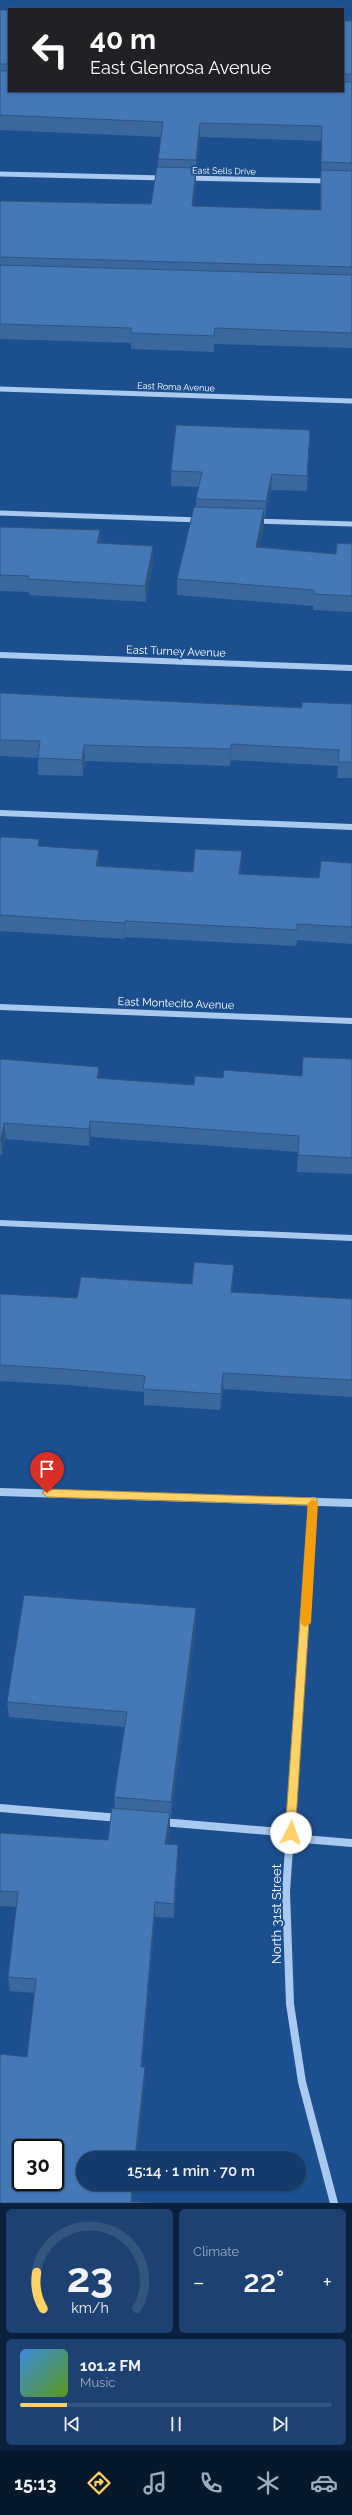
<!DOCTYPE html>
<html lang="en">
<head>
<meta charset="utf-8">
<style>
  :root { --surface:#143b6b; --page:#1d4271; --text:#f1f3f6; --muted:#9dadc1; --line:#33557e; --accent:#ffd166 }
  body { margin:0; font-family:Raleway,sans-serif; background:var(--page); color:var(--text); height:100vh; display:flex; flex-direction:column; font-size:15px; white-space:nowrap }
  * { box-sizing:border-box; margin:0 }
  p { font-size:13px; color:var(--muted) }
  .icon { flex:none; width:22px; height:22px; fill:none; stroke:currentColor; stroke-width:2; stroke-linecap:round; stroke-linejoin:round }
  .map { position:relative; height:2203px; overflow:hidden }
  .sheet { display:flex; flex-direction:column; gap:6px; padding:6px; background:#0b203b; flex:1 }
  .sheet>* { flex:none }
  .top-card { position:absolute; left:8px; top:8px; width:336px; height:84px; border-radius:0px; box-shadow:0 1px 3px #0004,0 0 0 1px var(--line); background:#202124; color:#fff; overflow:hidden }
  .speed { position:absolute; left:12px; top:2139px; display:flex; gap:8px; font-size:20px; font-weight:700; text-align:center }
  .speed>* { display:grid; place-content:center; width:52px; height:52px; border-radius:50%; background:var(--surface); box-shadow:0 1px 3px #0004,0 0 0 1px var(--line); line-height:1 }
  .speed .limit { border:2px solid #111; border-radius:6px; background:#fff; color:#111 }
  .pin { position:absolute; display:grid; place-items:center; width:34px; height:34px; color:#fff; margin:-41px -17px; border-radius:50% 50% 50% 0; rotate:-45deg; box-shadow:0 0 4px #0007 }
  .pin .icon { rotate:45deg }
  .me { position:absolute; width:44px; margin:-22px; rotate:4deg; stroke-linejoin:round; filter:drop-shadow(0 0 3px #0008) }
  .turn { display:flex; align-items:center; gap:14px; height:84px; padding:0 16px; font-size:18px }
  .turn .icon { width:52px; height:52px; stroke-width:2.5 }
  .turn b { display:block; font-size:28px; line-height:34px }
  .big { font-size:30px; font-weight:600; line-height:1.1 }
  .sheet .tile { flex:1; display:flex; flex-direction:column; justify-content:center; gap:6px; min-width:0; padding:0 14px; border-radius:6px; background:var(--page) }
  .sheet .dial { align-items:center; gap:0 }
  .dial svg { height:104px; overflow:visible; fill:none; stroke:var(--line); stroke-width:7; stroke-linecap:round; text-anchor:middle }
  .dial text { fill:var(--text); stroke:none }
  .song { display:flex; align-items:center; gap:12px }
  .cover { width:48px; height:48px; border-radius:6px; background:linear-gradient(135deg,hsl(210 70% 55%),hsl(90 70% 35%)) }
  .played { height:4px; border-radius:2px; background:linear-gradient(90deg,var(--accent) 15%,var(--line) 15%) }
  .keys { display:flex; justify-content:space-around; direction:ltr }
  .heat { display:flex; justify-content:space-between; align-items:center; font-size:22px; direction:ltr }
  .sheet .tiles { flex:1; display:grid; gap:6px; grid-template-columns:1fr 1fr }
  .tile:last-child { grid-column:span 2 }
  .trip { position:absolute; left:76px; top:2151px; width:230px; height:40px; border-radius:20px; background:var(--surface); box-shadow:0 1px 3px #0004,0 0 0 1px var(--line); font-weight:600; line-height:40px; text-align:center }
  .tab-bar { display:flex; height:64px; justify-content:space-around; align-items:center; background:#08182b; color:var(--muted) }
  .tab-bar .icon { width:28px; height:28px }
  .tab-bar .current { color:var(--accent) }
  .tab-bar b { font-size:18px; color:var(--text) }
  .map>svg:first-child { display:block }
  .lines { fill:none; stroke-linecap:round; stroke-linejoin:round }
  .minor-far2 { stroke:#a9c9ee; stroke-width:5 }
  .minor-far1 { stroke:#a9c9ee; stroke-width:6 }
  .minor { stroke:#a9c9ee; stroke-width:8 }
  .wall { fill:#3a679d; fill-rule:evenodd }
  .shaded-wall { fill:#305480 }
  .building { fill:#4478b7; stroke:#305480; fill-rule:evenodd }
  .route { fill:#ffd166; stroke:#a68842 }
  .slow { fill:#f59e0b }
  .labels { text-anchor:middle; stroke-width:4; stroke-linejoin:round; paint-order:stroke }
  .far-street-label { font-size:9px; fill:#fff; stroke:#1b4f8f }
  .street-label { font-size:11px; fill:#fff; stroke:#1b4f8f }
  .near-street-label { font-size:13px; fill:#fff; stroke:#1b4f8f }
</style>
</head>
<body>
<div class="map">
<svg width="352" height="2203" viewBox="0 0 352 2203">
  <rect width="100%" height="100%" fill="#1b4f8f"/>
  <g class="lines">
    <g class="minor-far2">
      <polyline points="0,174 164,178"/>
      <polyline points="186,178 330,181"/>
      <polyline points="0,389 352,401"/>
      <polyline points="0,513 200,520"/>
      <polyline points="254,521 352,524"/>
    </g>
    <g class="minor-far1">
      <polyline points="0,655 352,668"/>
      <polyline points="0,813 352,827"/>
      <polyline points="0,1007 352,1021"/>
      <polyline points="0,1223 352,1238"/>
    </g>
    <g class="minor">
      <polyline points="0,1492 352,1503"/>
      <polyline points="313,1501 286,1892 290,2004 302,2082 334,2203"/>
      <polyline points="0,1808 119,1818"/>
      <polyline points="162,1822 291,1833"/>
      <polyline points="291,1838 352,1843"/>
    </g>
  </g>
  <g class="wall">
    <path d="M0,10H9V91H343V21H352V348L214,344V352L131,349V343L0,339V201L151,204L158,167V159L161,137L0,130ZM200,137L322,141L320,210L193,206L196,182V174Z"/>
    <polygon points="310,430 307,491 271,490 265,517 264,517 264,525 259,547 336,554 352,544 352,612 313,610 313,606 177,595 177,579 196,507 196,499 199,487 171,486 171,471"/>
    <polygon points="0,527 100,543 153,546 153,562 146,602 29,595 29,592 0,591"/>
    <polygon points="0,693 302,708 352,704 352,778 337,778 338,766 231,760 230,766 85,761 83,776 38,775 38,758 0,756"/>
    <polygon points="39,839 39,846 99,866 193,872 241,868 241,874 319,878 352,863 352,944 297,940 296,946 125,937 125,939 0,931 0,841"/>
    <polygon points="0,1059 99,1067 99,1078 194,1085 223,1078 302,1076 352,1059 352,1174 297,1172 298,1152 91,1137 89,1146 6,1139 2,1155 0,1155"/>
    <polygon points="233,1281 232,1292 352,1299 352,1397 223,1389 220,1410 144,1405 144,1392 67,1385 0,1381 0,1294 77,1298 192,1284"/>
    <polygon points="196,1608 196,1624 171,1817 170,1817 170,1828 167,1844 178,1845 178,1860 174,1918 155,1917 142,2067 145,2067 145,2081 0,2203 27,2057 34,1993 10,1991 8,1977 17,1907 0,1906 0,1833 108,1840 115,1809 114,1797 125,1727 9,1717 7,1702"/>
  </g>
  <g class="shaded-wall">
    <polygon points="200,123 200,137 196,174 196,160"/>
    <polygon points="196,168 196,182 192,221 192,206"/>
    <polygon points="272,474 271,490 265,517 266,501"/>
    <polygon points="264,509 264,525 255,563 256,547"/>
    <polygon points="100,530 100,545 97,543"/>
    <polygon points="153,546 153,562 146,602 145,586"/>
    <polygon points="231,744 231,760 230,766 231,749"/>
    <polygon points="84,745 85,761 83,776 82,760"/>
    <polygon points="99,850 99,866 96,866"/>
    <polygon points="242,851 241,868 239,890 239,874"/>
    <polygon points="125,921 125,939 124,923"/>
    <polygon points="99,1067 99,1083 97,1078"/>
    <polygon points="90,1121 91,1137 89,1146 89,1129"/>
    <polygon points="4,1123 6,1139 2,1155 1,1139"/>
    <polygon points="234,1265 233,1281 231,1308 231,1292"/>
    <polygon points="223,1373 223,1389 220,1410 221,1394"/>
    <polygon points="196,1608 196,1624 171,1817 171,1802"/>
    <polygon points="170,1813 170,1828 165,1859 165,1844"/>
    <polygon points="178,1845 178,1860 174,1918 174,1904"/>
    <polygon points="155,1902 155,1917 141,2081 141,2067"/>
    <polygon points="145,2067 145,2081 137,2158 135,2158"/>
    <polygon points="132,2184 134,2184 132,2203 131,2203"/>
  </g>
  <g class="building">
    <rect x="0" y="10" width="9" height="54"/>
    <rect x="343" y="21" width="9" height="53"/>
    <polygon points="0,71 9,71 9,91 343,91 343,82 352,82 352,163 321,162 322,126 200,123 196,160 158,159 163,122 0,115"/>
    <polygon points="157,167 196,168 192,206 321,210 321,170 352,171 352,267 0,257 0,201 151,204"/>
    <polygon points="0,265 352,275 352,333 215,328 214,336 131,333 131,328 0,324"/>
    <polygon points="176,425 310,430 307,476 272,474 266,501 196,499 202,472 171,471"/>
    <polygon points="194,507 264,509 256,547 336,554 337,543 352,544 352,596 314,594 314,590 177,579"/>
    <polygon points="0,527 100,530 97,543 153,546 145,586 28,579 29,576 0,575"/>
    <polygon points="0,693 302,708 302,702 352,704 352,762 338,762 339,750 231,744 231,749 84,745 82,760 38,758 40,741 0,740"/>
    <polygon points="1,837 39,839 38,846 99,850 96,866 193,872 195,849 242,851 239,874 319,878 321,861 352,863 352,927 297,924 297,930 125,921 124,923 0,915 0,841"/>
    <polygon points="303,1057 352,1059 352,1158 298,1155 299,1136 90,1121 89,1129 4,1123 1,1139 0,1139 0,1059 99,1067 97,1078 194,1085 195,1076 223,1078 224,1070 302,1076"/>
    <polygon points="194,1262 234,1265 231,1292 352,1299 352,1380 223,1373 221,1394 143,1389 145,1376 66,1369 0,1365 0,1294 77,1298 81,1277 192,1284"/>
    <polygon points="24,1595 196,1608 171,1802 114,1797 127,1712 7,1702"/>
    <path d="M112,1808L170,1813L165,1844L178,1845L174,1904L155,1902L141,2067H145L135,2158H83V2184H132L131,2201L149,2203H0V2058L1,2054L27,2057L36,1979L8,1977L18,1892L0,1891V1833L108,1840ZM21,2148H55V2182H21Z"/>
  </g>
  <polygon class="route" points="47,1489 317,1498 295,1836 291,1838 285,1833 308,1505 47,1497 42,1493"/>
  <polygon class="slow" points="313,1499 318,1503 311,1623 305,1627 300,1623 308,1503"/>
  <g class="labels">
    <g class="far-street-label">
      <text transform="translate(224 171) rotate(1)" y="3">East Sells Drive</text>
      <text transform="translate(176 387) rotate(2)" y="3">East Roma Avenue</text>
    </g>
    <g class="street-label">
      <text transform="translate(176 651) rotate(2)" y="4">East Turney Avenue</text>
      <text transform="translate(176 1003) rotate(2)" y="4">East Montecito Avenue</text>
    </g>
    <g class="near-street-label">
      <text transform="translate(276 1914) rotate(-90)" y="5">North 31st Street</text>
    </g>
  </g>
</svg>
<div class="speed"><div class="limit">30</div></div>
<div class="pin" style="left:47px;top:1493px;background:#d93025"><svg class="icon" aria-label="arrive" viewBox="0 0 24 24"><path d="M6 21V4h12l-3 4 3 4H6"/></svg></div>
<svg class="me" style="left:291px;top:1833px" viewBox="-20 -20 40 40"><circle r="19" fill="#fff"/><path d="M0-13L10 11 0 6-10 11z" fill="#ffd166"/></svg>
<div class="trip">15:14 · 1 min · 70 m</div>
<div class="top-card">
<div class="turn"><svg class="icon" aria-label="left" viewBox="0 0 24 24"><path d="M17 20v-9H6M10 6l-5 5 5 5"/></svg><div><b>40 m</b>East Glenrosa Avenue</div></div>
</div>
</div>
<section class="sheet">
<div class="tiles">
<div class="tile dial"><svg viewBox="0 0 100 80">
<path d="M14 69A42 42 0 1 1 86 69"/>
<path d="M14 69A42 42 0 0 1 9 41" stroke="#ffd166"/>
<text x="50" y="56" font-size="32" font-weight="700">23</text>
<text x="50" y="72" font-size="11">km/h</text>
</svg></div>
<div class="tile"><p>Climate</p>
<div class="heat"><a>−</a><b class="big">22°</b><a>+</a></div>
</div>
<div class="tile">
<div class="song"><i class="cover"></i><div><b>101.2 FM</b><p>Music</p></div></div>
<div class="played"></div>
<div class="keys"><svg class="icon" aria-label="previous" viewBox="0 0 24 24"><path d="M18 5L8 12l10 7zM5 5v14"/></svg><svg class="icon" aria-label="pause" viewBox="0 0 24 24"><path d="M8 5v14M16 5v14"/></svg><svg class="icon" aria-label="next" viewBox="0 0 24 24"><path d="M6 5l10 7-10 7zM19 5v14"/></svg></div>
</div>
</div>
</section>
<nav class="tab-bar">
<b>15:13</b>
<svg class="icon current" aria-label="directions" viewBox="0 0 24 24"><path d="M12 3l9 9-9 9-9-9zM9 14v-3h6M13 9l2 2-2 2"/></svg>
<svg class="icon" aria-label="music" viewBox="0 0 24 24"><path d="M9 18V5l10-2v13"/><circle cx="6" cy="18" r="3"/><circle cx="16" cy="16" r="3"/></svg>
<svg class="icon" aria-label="phone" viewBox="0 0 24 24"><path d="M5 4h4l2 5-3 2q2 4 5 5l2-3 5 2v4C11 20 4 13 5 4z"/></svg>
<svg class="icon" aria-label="climate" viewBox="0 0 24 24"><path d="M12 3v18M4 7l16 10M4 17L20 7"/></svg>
<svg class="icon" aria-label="car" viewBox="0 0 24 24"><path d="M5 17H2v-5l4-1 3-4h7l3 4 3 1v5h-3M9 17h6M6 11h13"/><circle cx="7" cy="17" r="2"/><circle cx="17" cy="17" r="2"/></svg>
</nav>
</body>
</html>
